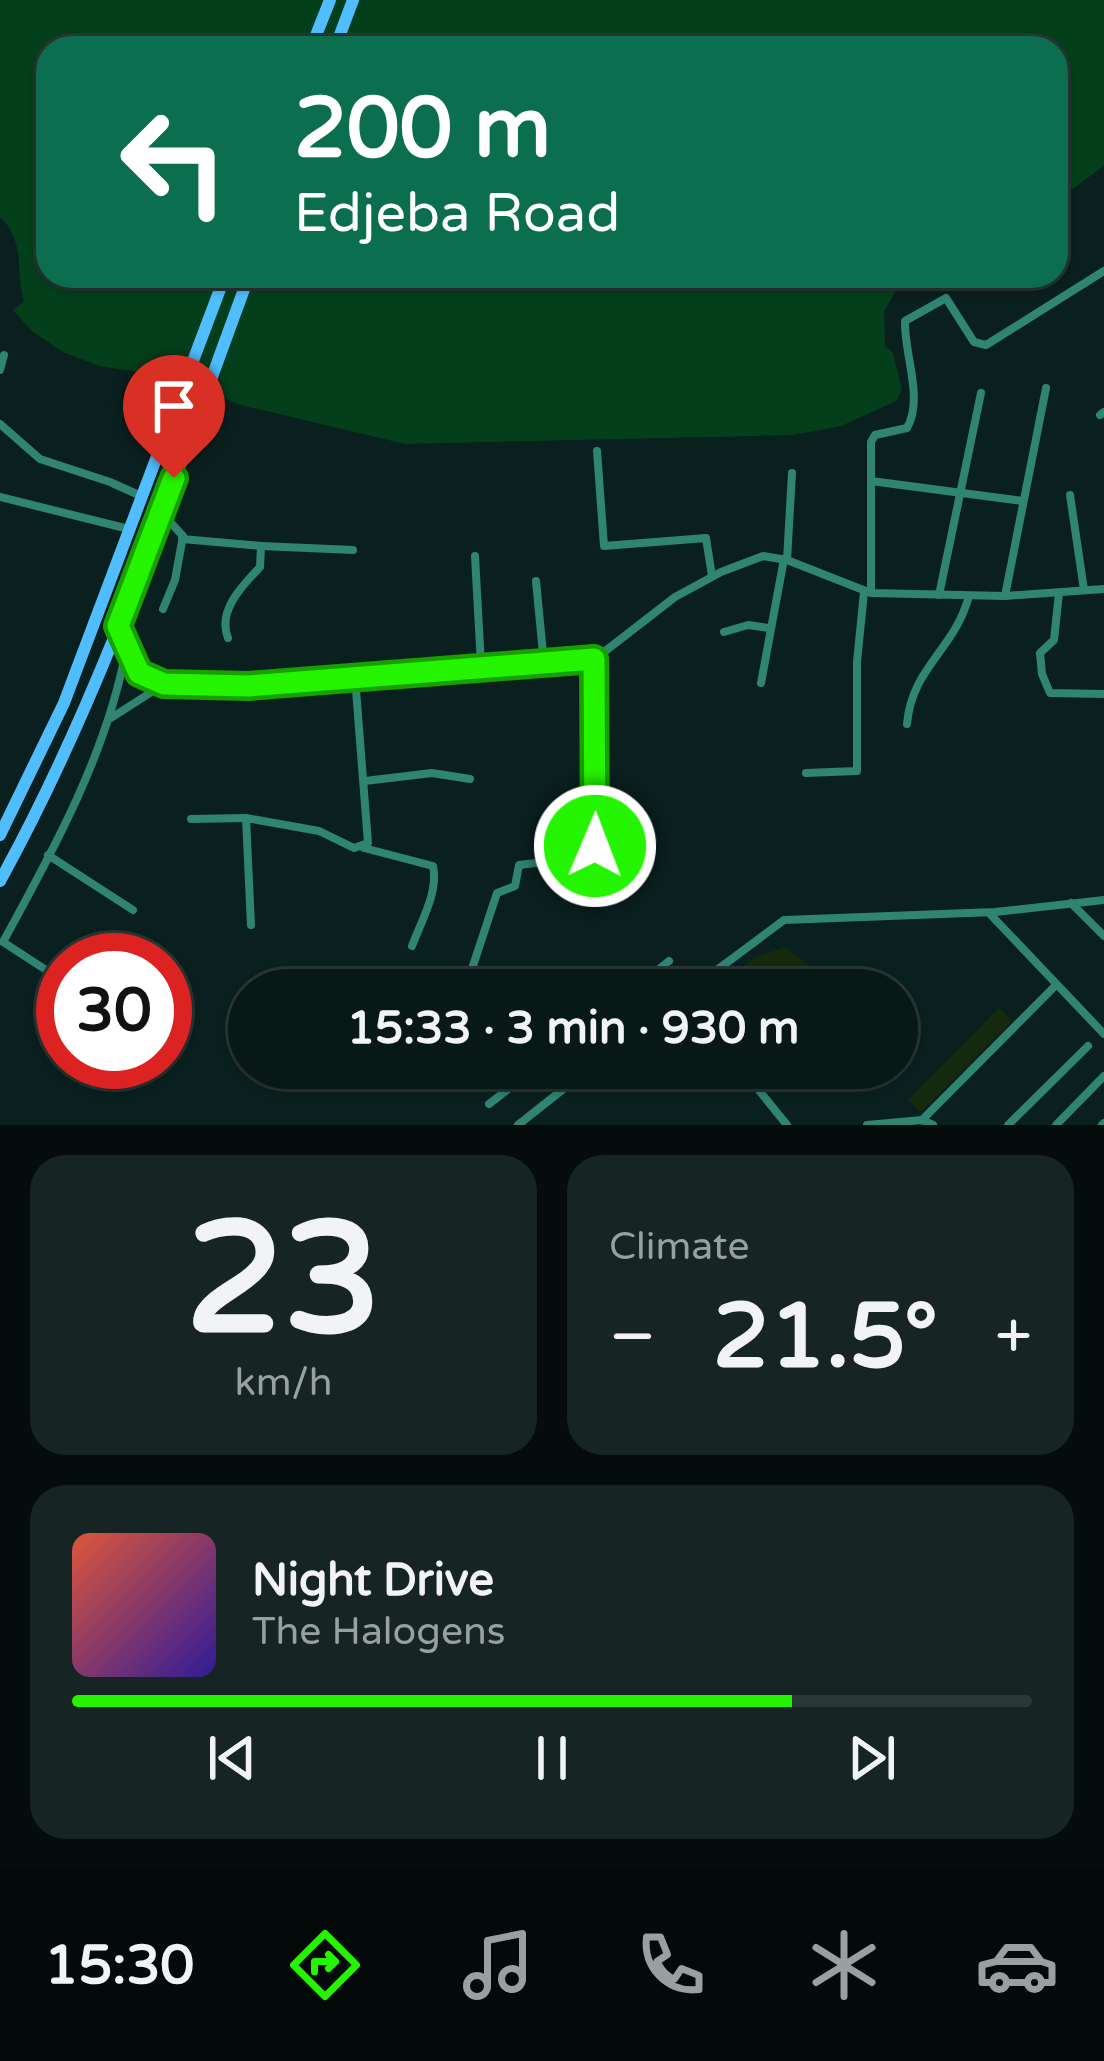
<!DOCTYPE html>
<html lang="en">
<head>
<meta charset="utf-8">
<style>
  :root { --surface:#081816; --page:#162523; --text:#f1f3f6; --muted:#98a0a1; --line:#293735; --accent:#25f400 }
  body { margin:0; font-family:"Varela Round",sans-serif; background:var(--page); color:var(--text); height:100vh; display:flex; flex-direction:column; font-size:45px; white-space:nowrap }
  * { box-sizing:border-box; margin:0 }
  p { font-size:39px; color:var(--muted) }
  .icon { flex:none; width:66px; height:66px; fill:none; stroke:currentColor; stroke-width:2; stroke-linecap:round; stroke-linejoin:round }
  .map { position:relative; height:1125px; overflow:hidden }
  .panel { display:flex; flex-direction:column; gap:30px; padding:30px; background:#040d0c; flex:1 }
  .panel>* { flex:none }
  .hud { position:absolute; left:36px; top:36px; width:1032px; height:252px; border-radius:36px; box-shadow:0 3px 9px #0004,0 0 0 3px var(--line); background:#0b6e4f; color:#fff; overflow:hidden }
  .speed { position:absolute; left:36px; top:933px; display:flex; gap:24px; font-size:60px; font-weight:700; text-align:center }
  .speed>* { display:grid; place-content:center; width:156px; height:156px; border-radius:50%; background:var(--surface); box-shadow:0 3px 9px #0004,0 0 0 3px var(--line); line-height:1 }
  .speed .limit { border:18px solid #d22; background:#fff; color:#111 }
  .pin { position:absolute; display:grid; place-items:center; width:102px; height:102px; color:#fff; margin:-123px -51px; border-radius:50% 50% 50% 0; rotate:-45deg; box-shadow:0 0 12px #0007 }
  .pin .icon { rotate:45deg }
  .me { position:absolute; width:132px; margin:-66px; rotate:1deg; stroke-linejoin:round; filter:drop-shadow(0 0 9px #0008) }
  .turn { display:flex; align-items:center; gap:42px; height:252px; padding:0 60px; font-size:54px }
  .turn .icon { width:156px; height:156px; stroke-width:2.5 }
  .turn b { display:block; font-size:84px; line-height:102px }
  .big { font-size:90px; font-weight:800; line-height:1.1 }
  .panel .tile { flex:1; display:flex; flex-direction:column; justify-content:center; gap:18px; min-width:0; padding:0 42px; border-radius:36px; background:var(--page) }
  .panel .dial { align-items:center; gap:0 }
  .dial b { font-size:156px; line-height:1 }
  .song { display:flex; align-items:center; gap:36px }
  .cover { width:144px; height:144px; border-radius:18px; background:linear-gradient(135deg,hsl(10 70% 55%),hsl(250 70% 35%)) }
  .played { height:12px; border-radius:6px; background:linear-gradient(90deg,var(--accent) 75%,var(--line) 75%) }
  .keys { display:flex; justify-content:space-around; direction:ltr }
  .heat { display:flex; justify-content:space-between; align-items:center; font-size:66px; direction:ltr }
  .panel .tiles { flex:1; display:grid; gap:30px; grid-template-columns:1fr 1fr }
  .tile:last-child { grid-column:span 2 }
  .trip { position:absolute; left:228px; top:969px; width:690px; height:120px; border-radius:60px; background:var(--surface); box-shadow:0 3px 9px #0004,0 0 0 3px var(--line); font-weight:800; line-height:120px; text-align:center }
  .tabs { display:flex; height:192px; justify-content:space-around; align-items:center; background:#030a09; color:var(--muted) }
  .tabs .icon { width:84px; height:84px }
  .tabs .on { color:var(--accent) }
  .tabs b { font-size:54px; color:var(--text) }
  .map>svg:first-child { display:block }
  .green { fill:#152a0d }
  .water { fill:#043f1b }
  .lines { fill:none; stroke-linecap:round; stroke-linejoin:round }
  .minor { stroke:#308472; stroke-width:8 }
  .primary { stroke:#50bdff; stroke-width:12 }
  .route-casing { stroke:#189f00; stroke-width:30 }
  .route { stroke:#25f400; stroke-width:21 }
</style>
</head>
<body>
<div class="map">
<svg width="1104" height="1125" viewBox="0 0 1104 1125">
  <rect width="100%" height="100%" fill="#0a201e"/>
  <g class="green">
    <polygon points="785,947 825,979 824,990 716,990 755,957"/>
    <polygon points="999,1008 1012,1021 921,1112 908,1100"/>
  </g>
  <path class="water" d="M0,0H1104V166L1056,201V48H48V276H924L912,281L903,279L884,311L885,346L893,353L902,390L896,401L841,426L792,435L405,444L241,405L171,377L99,366L63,352L33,332L13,310L24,302C15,271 26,241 0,217Z"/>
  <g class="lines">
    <g class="minor">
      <polyline points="0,370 4,355"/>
      <polyline points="1100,415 1104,412"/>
      <polyline points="0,424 40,459 110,482 141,496"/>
      <polyline points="597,451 604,546 706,538 712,576"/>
      <polyline points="871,481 1023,501"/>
      <polyline points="1070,495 1084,590"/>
      <polyline points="0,497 129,529"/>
      <polyline points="159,519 171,523 183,536 175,580 163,609"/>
      <path d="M182,539L261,546L260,567C242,586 217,611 228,638"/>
      <polyline points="261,546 353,550"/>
      <polyline points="475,556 481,665"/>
      <polyline points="787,560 792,473"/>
      <polyline points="536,581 544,664"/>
      <path d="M871,593V442L875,435L907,428C924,398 904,355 905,321L946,298L974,342L986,345L1104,271"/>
      <polyline points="1059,593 1054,640 1040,653 1042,674 1050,693 1104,694"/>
      <polyline points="939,595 981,393"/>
      <polyline points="1005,596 1046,388"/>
      <polyline points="118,626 139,673 150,681 247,686 481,665 581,663 604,652 675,597 721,572 763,556 787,560 871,593 1005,596 1104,589"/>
      <polyline points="724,632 748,625 769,628"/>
      <polyline points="761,683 784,559"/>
      <polyline points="111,718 164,684"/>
      <path d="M907,724C912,667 954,651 969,596"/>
      <polyline points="806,773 857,771 857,662 864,592"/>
      <polyline points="365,781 432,773 470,779"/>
      <polyline points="191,819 246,818"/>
      <path d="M364,848L433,866C439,891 421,922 412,946"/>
      <polyline points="48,855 133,910"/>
      <polyline points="1071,903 1104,936"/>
      <polyline points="989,913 1104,1034"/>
      <polyline points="251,925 246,818 319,831 354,848 368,843 355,677"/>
      <path d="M63,981L3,942C53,851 107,753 126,650"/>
      <polyline points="465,990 497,893 515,886 519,865 592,856 595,852 594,659"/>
      <polyline points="633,990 669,961"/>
      <polyline points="690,990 784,920 995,912 1104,900"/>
      <polyline points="741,1068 787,1125"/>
      <polyline points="489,1104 535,1068"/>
      <polyline points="922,1120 1056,985"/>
      <polyline points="518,1125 590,1068"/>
      <polyline points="867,1125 922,1120 933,1125"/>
      <polyline points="1008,1125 1088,1046"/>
      <polyline points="1056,1125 1104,1076"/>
      <polyline points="1102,1125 1104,1123"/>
    </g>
    <g class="primary">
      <polyline points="311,48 330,0"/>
      <polyline points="335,48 353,0"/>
      <polyline points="0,835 64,703 225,276"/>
      <path d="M0,881C106,689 173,480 249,276"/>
    </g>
  </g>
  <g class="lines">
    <g class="route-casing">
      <polyline id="route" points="174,478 118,626 139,673 164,684 248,686 594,659 595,846"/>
    </g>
    <use href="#route" class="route"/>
  </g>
</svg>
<div class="speed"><div class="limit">30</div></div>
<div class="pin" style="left:174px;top:478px;background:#d93025"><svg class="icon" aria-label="arrive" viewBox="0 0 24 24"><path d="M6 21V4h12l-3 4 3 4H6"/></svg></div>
<svg class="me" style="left:595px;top:846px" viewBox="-20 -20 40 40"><circle r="17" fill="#25f400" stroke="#fff" stroke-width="3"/><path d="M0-11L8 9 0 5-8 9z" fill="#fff"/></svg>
<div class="trip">15:33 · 3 min · 930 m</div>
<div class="hud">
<div class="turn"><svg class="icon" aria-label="left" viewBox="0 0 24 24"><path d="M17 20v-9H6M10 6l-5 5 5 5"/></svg><div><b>200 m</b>Edjeba Road</div></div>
</div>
</div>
<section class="panel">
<div class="tiles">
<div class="tile dial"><b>23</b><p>km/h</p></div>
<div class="tile"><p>Climate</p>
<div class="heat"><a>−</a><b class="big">21.5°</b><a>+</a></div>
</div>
<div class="tile">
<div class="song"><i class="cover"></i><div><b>Night Drive</b><p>The Halogens</p></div></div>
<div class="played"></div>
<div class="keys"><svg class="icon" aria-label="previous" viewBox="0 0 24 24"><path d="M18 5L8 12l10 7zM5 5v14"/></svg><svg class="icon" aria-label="pause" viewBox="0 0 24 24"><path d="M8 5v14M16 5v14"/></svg><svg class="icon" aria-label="next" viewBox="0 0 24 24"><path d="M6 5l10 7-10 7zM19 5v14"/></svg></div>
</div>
</div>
</section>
<nav class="tabs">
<b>15:30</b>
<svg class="icon on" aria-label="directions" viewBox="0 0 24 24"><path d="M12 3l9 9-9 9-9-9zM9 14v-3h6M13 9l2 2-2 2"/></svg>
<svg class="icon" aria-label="music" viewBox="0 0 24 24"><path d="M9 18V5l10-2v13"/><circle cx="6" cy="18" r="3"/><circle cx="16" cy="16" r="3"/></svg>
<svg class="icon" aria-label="phone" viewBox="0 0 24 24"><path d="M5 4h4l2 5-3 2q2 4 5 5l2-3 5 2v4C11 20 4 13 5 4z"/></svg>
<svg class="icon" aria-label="climate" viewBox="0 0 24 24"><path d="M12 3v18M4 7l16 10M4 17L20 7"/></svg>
<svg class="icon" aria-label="car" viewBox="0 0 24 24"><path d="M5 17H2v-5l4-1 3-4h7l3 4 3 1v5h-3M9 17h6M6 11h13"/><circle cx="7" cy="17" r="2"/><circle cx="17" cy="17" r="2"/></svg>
</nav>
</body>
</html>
